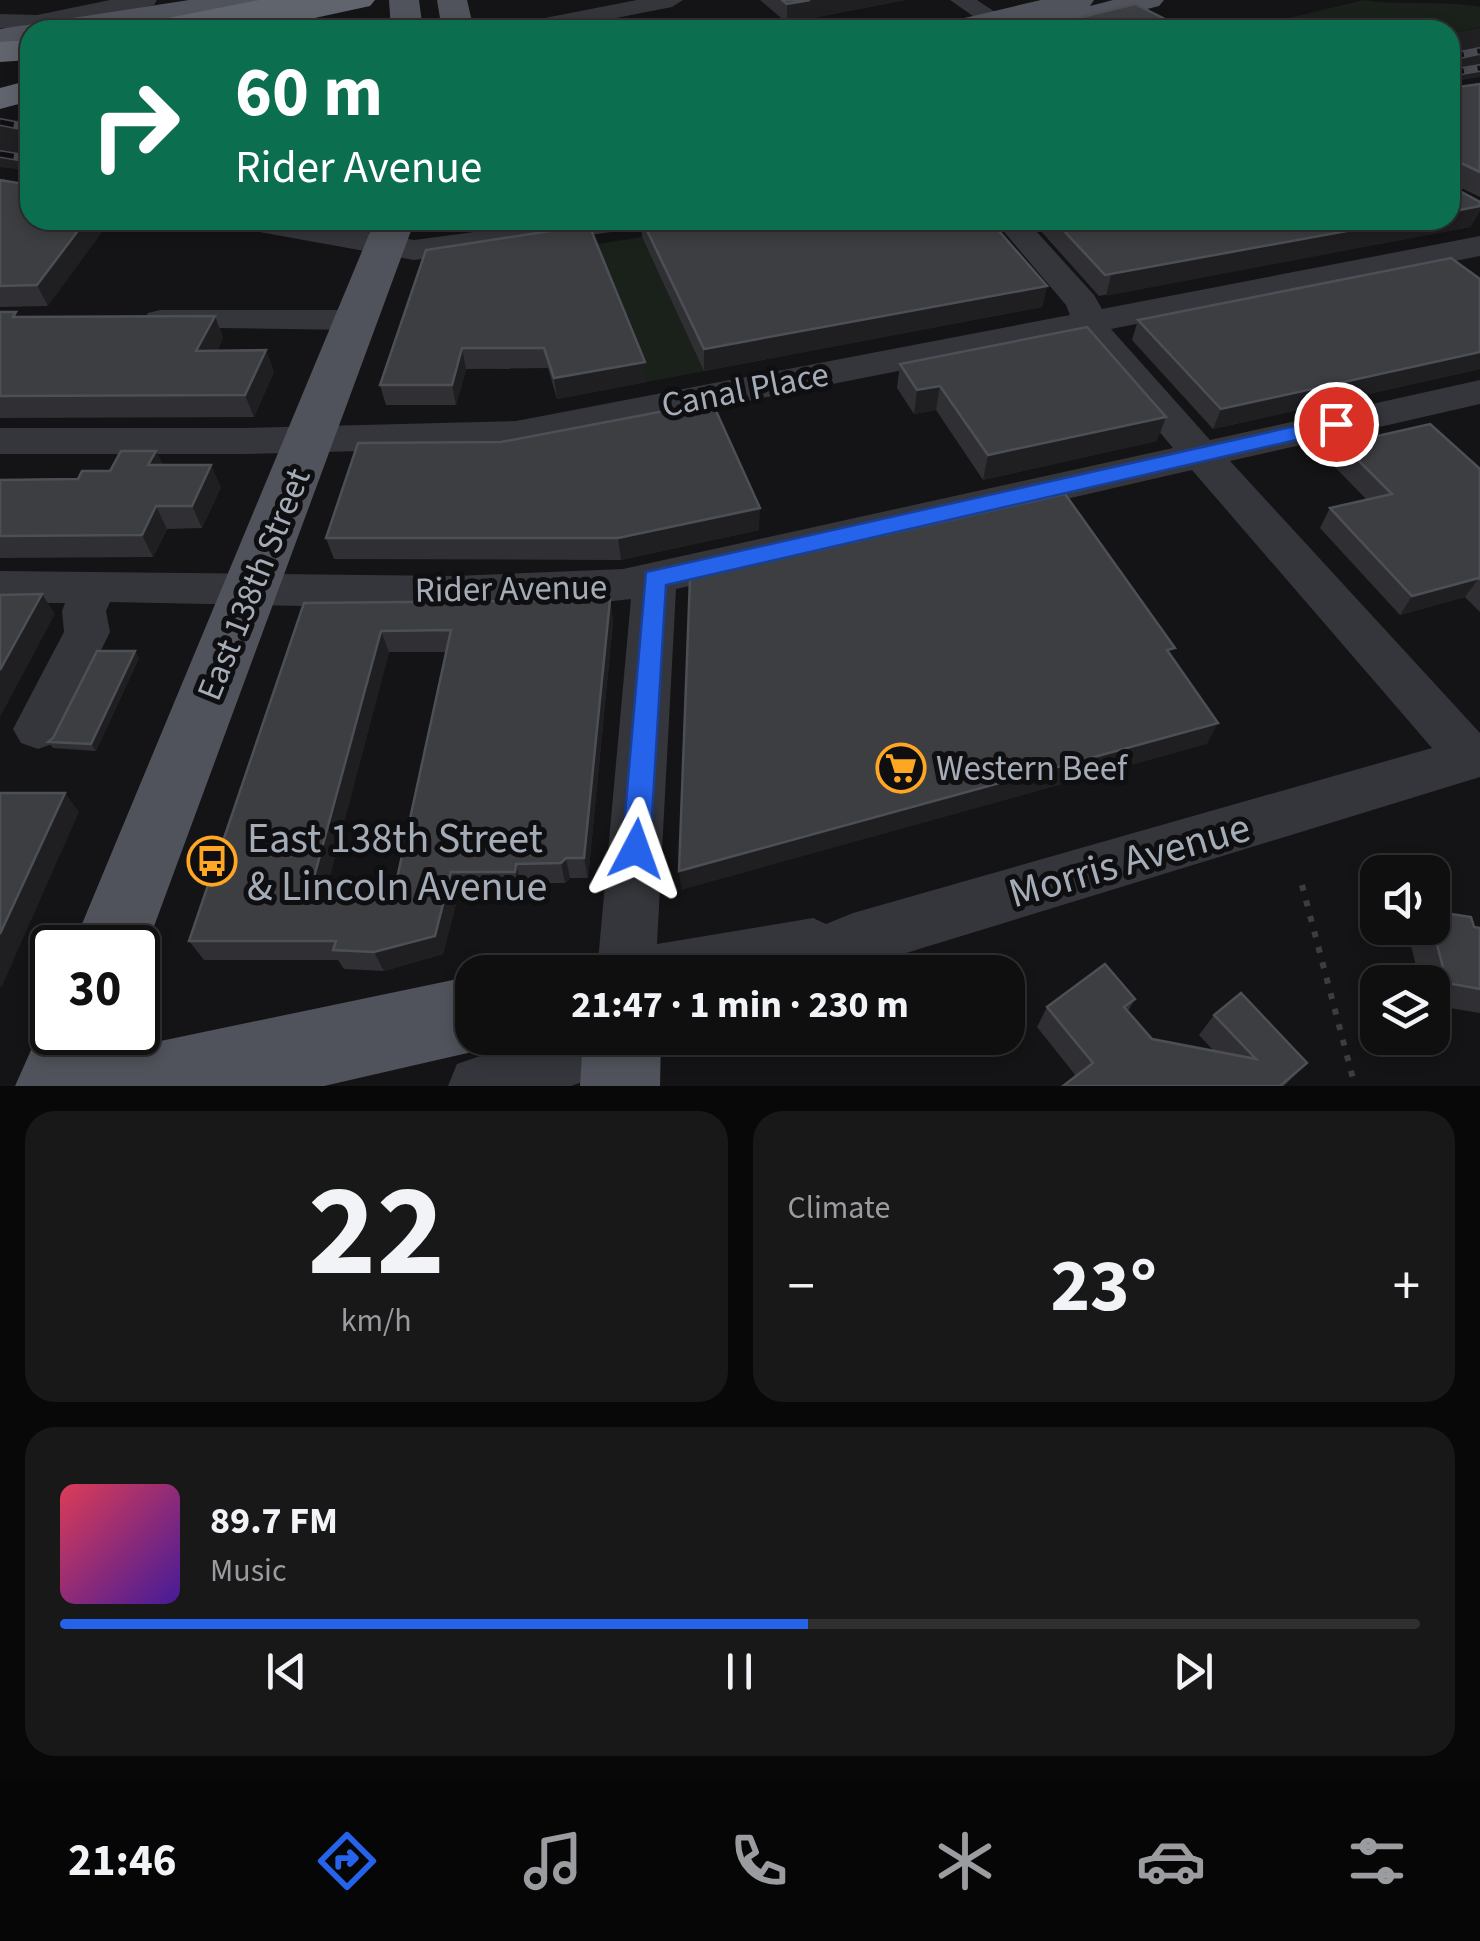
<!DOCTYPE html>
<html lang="en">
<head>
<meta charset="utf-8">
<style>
  :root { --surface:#0f0f10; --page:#181819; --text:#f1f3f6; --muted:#9b9c9f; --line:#2f2f30; --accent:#2563eb }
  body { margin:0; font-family:"Source Sans 3",sans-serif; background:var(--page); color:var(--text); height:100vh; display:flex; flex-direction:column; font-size:38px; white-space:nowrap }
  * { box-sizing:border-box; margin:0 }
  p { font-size:32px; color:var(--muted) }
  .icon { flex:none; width:55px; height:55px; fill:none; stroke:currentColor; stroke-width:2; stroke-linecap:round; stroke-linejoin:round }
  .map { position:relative; height:1086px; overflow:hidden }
  .side { display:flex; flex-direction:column; gap:25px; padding:25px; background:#080809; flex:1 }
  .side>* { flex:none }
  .banner { position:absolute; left:20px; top:20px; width:1440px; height:210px; border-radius:30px; box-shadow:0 5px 15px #0003,0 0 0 2px var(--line); background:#0b6e4f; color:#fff; overflow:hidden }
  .controls { position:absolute; left:1360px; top:855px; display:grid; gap:20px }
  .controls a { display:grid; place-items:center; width:90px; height:90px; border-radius:20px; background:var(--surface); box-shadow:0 5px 15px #0003,0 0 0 2px var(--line); font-size:50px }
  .speed { position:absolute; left:30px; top:925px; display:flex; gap:20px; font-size:50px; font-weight:700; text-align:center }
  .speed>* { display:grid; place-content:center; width:130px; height:130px; border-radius:50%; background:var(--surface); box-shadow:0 5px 15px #0003,0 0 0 2px var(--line); line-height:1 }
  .speed .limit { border:5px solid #111; border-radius:15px; background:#fff; color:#111 }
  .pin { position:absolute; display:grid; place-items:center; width:85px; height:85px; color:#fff; margin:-42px; border:5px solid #fff; border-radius:50%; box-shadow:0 2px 10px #0007 }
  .me { position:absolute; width:110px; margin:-55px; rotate:4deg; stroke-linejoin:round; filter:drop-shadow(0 0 8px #0008) }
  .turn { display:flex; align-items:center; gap:35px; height:210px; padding:0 50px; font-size:45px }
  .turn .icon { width:130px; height:130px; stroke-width:2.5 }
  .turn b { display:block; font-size:70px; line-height:85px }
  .big { font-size:75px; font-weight:700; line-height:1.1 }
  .side .tile { flex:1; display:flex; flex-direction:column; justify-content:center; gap:15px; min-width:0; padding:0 35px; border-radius:30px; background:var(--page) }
  .side .dial { align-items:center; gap:0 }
  .dial b { font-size:130px; line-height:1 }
  .song { display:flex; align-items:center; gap:30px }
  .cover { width:120px; height:120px; border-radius:15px; background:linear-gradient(135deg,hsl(350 70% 55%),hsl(260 70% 35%)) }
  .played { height:10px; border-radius:5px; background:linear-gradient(90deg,var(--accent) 55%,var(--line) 55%) }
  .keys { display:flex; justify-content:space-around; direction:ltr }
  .heat { display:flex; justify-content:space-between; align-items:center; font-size:55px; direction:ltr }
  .side .tiles { flex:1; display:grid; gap:25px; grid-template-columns:1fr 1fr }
  .tile:last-child { grid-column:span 2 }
  .trip { position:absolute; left:455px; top:955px; width:570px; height:100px; border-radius:30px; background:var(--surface); box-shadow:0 5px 15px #0003,0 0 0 2px var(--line); font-weight:700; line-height:100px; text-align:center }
  .tabs { display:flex; height:160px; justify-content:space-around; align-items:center; background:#060606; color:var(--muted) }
  .tabs .icon { width:70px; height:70px }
  .tabs .current { color:var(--accent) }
  .tabs b { font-size:45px; color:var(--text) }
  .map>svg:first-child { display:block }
  .built { fill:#202023 }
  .green { fill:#1a211a }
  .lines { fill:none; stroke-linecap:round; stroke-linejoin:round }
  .path { stroke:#3b3d42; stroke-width:6; stroke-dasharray:6 10; stroke-linecap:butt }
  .minor { fill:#35363b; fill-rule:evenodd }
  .major { fill:#50535b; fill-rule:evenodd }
  .highway { fill:#60646d; fill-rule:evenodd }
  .rail-casing { stroke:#474a51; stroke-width:8 }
  .rail { stroke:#0f0f11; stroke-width:5; stroke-dasharray:14; stroke-linecap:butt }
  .wall { fill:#303034; fill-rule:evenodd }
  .shaded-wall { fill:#1f1f22 }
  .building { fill:#3c3e42; stroke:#4c4f55; stroke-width:2.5; fill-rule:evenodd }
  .route { fill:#2563eb; stroke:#184099; stroke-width:2.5 }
  .labels { text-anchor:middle; stroke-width:10; stroke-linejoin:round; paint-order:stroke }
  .street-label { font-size:35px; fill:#a4acb8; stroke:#0f0f11 }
  .poi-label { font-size:35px; fill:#a4acb8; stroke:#0f0f11; text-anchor:start }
  .near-poi-label { font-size:42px; fill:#a4acb8; stroke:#0f0f11; text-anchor:start }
  .near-street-label { font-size:42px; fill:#a4acb8; stroke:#0f0f11 }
</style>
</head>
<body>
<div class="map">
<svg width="1480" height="1086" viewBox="0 0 1480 1086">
  <rect width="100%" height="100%" fill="#141416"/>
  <g class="built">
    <polygon points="1480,28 1480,77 1450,82 1450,33"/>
    <polygon points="0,118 30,122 30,171 0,167"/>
  </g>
  <g class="green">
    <path d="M1364,0C1401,6 1444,0 1480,7V27L1450,33L1238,30Z"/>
    <polygon points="642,237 705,371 646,382 591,245"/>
  </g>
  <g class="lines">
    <polyline class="path" points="1302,885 1355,1086"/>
    <g class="minor">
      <polygon points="110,0 157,0 154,5 55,27 0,28 0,14 37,15"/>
      <polygon points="637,0 683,0 672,7 555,30 507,30 519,23"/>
      <polygon points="950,0 977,0 1022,30 993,30"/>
      <polygon points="228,220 296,220 414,240 564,220 647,220 643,227 632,229 414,260 243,229 232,227"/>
      <path d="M994,220H1026L1094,295L1102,309L1480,236V256L1111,329L1210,440L1480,380V404L1230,461L1480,733V777L844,972H597L631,599L567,606L455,609L110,602L106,611L110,632L55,743L38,749L21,743L13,729L64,632L62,611L65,603H0V571L455,576L623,569L1173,448L1079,335L516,447L243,454H0V428H243L516,421L1070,315L1066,305ZM1192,470L1432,748L853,913L826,924L813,918L657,944L676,589Z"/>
      <polygon points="160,310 353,310 365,313 370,320 365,327 353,330 148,327 143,320 148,313"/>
      <polygon points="533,1038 654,1038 645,1059 571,1086 448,1086 457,1064"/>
    </g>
    <g class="major">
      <path d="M189,0H262L257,6L247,9L112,30H30V42L0,47V29C19,25 36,25 53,21Z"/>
      <polygon points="389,0 419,0 423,30 391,30"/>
      <polygon points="437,0 467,0 474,30 442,30"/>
      <polygon points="1041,0 1094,0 1090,6 1113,0 1164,0 1159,6 1065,30 1031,30 1029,26 1033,20 992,30 938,30 943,23"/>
      <polygon points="375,220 415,220 146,948 138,968 138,948 72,948"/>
      <polygon points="472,976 472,1038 501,1038 472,1052 324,1086 15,1086 52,1003 52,1032 115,1032 108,1052"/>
      <polygon points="583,1038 661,1038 660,1086 580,1086"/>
    </g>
    <g class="highway">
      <polygon points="259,0 375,0 370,6 269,28 258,25 254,19 199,30 137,30 142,23 153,21"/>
      <polygon points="30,40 30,60 0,62 0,42"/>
      <polygon points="30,80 30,101 0,109 0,88"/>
    </g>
    <g class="rail-casing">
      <g id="rail">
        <polyline points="1450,57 1480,51"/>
        <polyline points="1450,73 1480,68"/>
        <polyline points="0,122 30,128"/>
        <polyline points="0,154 30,159"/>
      </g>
    </g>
    <use href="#rail" class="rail"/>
  </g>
  <g class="wall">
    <polygon points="760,0 905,0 787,23"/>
    <polygon points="1480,84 1480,197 1457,186 1456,189 1480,202 1480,211 1470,227 1099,296 1031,220 1450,220 1450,88"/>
    <polygon points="0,180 48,306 0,307"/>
    <polygon points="641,220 1003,220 1000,233 1047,286 1042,307 704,371 642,237"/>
    <polygon points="426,250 646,382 557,399 548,368 466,369 456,405 386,405 380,385"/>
    <polygon points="1480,279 1480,369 1213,429 1132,340 1138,320"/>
    <polygon points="0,312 19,317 215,316 223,338 217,351 266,350 274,372 254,417 0,418"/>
    <polygon points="900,364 1157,441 983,480 936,410 914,414 897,388"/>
    <polygon points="1342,444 1480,469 1480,612 1465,597 1400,615 1320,528 1330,508 1367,500 1332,464"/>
    <polygon points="163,465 221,487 202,528 167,529 153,557 0,558 0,480 78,479 110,471"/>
    <polygon points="759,530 621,560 334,559 326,538"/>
    <path d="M610,600L613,622L588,878H570L565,883H521L520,891L459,892L443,954L384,971L344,969L338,960H204L189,941L304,603ZM389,652H446L393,897L325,893Z"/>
    <polygon points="139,658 96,751 53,748 48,742"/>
    <polygon points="1474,927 1480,928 1480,1013 1432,1005 1432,982 1420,982 1408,933 1413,928"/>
    <polygon points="1135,999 1128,1011 1152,1039 1214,1051 1199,1035 1214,1015 1307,1063 1284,1086 1063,1086 1076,1076 1037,1027 1047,1007"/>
  </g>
  <g class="shaded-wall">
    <polygon points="810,0 905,0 787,23 787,4"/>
    <polygon points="1175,24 1173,30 1151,30"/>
    <polygon points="1480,206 1480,211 1470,227 1106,296 1111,275 1407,220 1450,220 1450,212"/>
    <polygon points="86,220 111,220 48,306 37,285"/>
    <polygon points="996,220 1003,220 1000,233 992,223"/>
    <polygon points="1047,286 1042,307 704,371 704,349"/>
    <polygon points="215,316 223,338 206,372 196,351"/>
    <polygon points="462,348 466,369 456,405 452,385"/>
    <polygon points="266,350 274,372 254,417 245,395"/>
    <polygon points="1480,352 1480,369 1213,429 1221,409"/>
    <polygon points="645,362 646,382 557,399 554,378"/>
    <polygon points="940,386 936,410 914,414 917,390"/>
    <polygon points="1166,417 1157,441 983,480 988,455"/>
    <polygon points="156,451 167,473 148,465"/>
    <polygon points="211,465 221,487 202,528 192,506"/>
    <polygon points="156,506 167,529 153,557 142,535"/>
    <polygon points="760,508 759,530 621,560 618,538"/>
    <polygon points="1479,578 1465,597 1400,615 1412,596"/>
    <polygon points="42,594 55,614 0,717 0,670"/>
    <polygon points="610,600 613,622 588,878 584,858"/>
    <polygon points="381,631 389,652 321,911 310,892"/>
    <polygon points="135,651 139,658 96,751 91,744"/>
    <polygon points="1218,723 1207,744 681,890 679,871"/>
    <polygon points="65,793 79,812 2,986 0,987 0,934"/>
    <polygon points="566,858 570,878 565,883 561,863"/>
    <polygon points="516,864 521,883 520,891 515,872"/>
    <polygon points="451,872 459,892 443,954 384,971 374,952"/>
  </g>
  <g class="building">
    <polygon points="782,0 810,0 787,4"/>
    <polygon points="1135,4 1175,24 1151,30 1029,30"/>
    <polygon points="1480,84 1480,172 1459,162 1456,189 1480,202 1480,206 1450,212 1450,88"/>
    <polygon points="0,180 30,185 30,220 86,220 37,285 0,286"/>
    <polygon points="642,220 996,220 992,223 1047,286 704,349"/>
    <polygon points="1054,220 1407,220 1105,275"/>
    <polygon points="589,225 645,362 554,378 544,348 462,348 452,385 380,385 426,250"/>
    <polygon points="1451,258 1480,279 1480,352 1221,409 1138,320"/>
    <polygon points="0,312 16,312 13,317 215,316 196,351 266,350 245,395 0,396"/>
    <polygon points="1087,327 1166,417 988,455 940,386 917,390 900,364"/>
    <polygon points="712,402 760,508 618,538 326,538 358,443 501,442"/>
    <polygon points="1430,424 1480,469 1480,579 1479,578 1412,596 1330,508 1392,494 1342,444"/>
    <polygon points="121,451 156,451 148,465 211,465 192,506 156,506 142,535 0,536 0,480 78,479 82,471 110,471"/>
    <polygon points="1065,494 1175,648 1167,650 1218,723 679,871 690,579"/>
    <polygon points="42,594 0,670 0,595"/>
    <path d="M610,600L584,858H566L561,863L516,864L515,872H451L435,936L374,952L333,950L336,941H189L304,603ZM451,630L393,897L310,892L381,631Z"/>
    <polygon points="97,651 135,651 91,744 48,742 53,738"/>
    <polygon points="0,793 65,793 0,934"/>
    <polygon points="1432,911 1471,917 1474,927 1480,928 1480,989 1447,983 1432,925"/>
    <polygon points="1105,964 1135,999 1124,1007 1152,1039 1256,1059 1214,1015 1241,993 1307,1063 1280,1086 1063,1086 1093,1063 1047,1007"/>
  </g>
  <polygon class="route" points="1336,417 1344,419 1344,429 666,585 650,849 646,858 636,862 626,858 622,849 646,572"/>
  <defs>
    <g id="supermarket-ring" transform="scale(2.5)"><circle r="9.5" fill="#0f0f11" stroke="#ffa723" stroke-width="1.5"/><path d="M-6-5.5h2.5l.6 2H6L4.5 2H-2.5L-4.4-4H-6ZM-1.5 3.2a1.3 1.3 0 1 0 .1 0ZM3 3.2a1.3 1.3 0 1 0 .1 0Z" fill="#ffa723"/></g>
    <g id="bus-ring" transform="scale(2.5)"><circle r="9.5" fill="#0f0f11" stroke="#ffa723" stroke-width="1.5"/><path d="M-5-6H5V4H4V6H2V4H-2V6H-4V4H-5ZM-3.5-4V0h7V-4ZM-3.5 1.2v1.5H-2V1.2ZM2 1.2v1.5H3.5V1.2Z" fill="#ffa723"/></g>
  </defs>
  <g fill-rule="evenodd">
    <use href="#supermarket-ring" x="901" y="768"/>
    <use href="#bus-ring" x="212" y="861"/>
  </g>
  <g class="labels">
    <g class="street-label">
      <text transform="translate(745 389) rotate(-11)" y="12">Canal Place</text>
      <text transform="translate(253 584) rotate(-68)" y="12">East 138th Street</text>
      <text transform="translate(511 588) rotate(-1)" y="12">Rider Avenue</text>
    </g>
    <g class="poi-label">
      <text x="936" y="780">Western Beef</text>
    </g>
    <g class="near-poi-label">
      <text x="247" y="852">East 138th Street<tspan x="247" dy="48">&amp; Lincoln Avenue</tspan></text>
    </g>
    <g class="near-street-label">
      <text transform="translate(1129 859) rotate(-16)" y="15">Morris Avenue</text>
    </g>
  </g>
</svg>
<div class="controls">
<a><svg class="icon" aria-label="sound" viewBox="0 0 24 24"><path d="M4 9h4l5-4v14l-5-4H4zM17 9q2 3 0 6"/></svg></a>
<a><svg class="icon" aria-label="layers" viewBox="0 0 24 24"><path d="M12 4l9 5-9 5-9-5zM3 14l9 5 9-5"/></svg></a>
</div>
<div class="speed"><div class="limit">30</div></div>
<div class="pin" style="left:1336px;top:424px;background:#d93025"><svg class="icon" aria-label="arrive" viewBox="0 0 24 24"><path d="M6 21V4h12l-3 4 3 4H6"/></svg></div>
<svg class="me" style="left:636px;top:849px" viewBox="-20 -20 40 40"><path d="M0-17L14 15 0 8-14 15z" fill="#2563eb" stroke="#fff" stroke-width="4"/></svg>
<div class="trip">21:47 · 1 min · 230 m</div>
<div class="banner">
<div class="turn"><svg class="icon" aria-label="right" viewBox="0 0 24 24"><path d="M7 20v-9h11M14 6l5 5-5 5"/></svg><div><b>60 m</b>Rider Avenue</div></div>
</div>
</div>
<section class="side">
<div class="tiles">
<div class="tile dial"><b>22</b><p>km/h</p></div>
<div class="tile"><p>Climate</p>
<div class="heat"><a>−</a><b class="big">23°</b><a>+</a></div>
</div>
<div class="tile">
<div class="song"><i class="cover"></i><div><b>89.7 FM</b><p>Music</p></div></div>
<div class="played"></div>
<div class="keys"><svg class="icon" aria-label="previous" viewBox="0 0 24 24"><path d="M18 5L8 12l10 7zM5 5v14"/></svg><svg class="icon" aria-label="pause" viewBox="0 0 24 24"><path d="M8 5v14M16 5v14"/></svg><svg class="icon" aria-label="next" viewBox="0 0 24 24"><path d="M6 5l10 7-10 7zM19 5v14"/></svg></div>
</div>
</div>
</section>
<nav class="tabs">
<b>21:46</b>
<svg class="icon current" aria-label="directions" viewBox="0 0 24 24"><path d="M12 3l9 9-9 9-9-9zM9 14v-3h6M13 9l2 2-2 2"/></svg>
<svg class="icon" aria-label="music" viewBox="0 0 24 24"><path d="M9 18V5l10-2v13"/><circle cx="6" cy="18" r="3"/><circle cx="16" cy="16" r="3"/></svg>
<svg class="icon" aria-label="phone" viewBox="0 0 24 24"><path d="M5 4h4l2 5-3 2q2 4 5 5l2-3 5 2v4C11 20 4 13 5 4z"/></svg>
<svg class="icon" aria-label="climate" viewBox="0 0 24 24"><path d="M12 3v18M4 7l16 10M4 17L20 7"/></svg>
<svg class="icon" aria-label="car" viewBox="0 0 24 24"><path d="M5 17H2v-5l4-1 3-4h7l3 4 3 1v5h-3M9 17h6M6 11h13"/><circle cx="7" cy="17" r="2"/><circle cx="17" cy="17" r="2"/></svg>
<svg class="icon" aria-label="filters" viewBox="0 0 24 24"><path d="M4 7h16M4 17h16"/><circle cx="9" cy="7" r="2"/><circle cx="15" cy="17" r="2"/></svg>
</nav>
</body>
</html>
